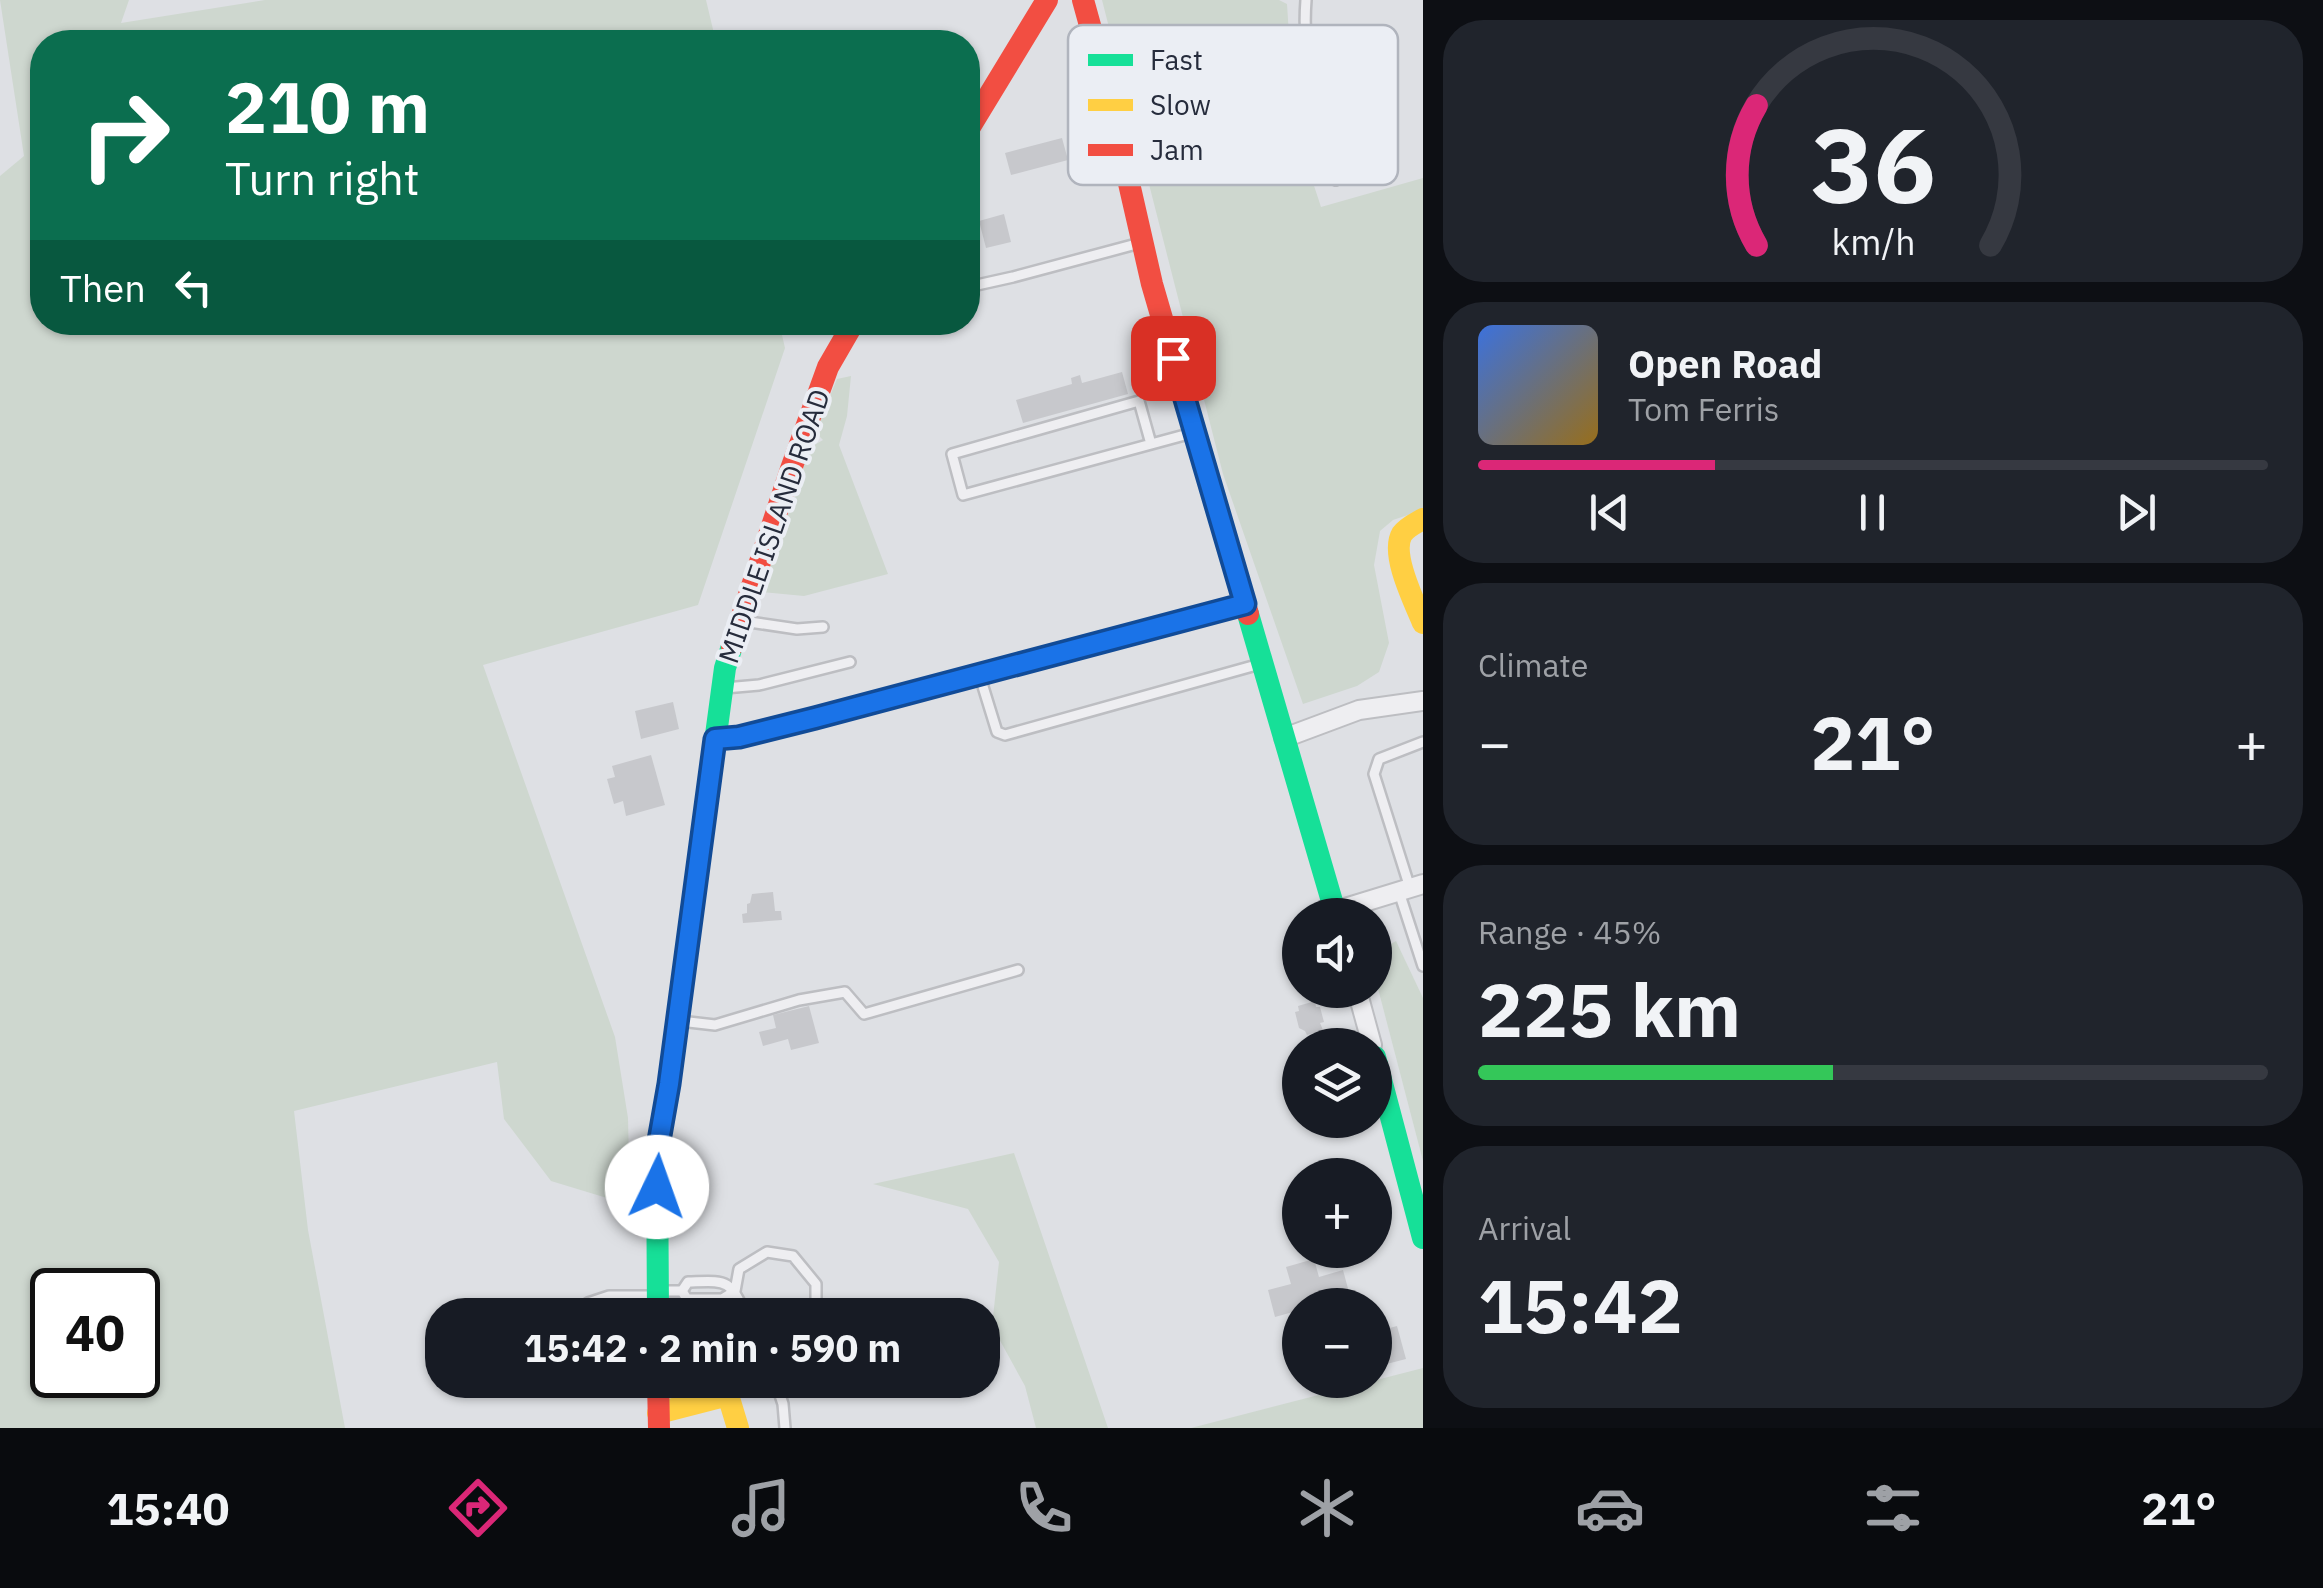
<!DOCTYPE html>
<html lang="en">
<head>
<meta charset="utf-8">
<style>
  :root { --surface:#171b24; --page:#20242c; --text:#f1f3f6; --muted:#9ea1a6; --line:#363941; --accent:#db2777 }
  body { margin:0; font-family:"IBM Plex Sans",sans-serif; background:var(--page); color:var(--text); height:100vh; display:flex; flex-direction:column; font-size:38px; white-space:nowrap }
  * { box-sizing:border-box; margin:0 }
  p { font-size:32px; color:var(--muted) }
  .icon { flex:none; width:55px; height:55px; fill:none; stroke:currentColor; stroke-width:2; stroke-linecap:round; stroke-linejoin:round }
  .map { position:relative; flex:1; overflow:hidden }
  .details { display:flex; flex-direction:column; gap:20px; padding:20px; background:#0d0f14; width:900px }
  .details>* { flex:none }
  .banner { position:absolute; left:30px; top:30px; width:950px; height:305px; border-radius:40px; box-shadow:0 2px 8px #0004; background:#0b6e4f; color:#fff; overflow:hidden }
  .controls { position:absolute; left:1282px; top:898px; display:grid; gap:20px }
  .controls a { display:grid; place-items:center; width:110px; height:110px; border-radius:50%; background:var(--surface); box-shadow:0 2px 8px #0004; font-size:50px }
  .speed { position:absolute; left:30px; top:1268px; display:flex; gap:20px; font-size:50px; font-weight:700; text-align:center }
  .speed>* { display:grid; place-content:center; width:130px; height:130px; border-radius:50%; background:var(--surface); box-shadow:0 2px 8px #0004; line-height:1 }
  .speed .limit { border:5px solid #111; border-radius:15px; background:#fff; color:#111 }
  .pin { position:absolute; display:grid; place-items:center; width:85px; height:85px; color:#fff; margin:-42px; border-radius:20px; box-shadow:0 5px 15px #0006 }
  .me { position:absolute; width:110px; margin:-55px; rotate:3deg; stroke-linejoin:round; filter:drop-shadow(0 0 8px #0008) }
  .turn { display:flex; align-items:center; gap:35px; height:210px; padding:0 30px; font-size:45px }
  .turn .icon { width:130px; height:130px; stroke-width:2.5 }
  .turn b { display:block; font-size:70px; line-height:85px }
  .then { display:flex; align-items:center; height:95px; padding:0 30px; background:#0003; gap:20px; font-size:38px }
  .big { font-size:75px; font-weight:800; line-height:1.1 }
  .details .card { flex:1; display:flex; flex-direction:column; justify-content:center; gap:15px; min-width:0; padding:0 35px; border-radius:40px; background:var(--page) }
  .details .dial { align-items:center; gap:0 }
  .dial svg { height:260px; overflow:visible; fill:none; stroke:var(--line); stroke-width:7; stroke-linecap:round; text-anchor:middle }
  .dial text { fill:var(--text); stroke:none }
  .song { display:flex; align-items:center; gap:30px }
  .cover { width:120px; height:120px; border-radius:15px; background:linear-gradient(135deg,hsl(220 70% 55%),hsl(40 70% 35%)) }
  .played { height:10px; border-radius:5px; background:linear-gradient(90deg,var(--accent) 30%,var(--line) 30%) }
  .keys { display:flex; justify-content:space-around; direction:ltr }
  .heat { display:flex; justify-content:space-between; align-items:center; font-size:55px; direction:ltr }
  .charge { height:15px; border-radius:8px; background:linear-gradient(90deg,#34c759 45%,var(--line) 0) }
  .trip { position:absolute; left:425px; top:1298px; width:575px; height:100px; border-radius:40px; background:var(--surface); box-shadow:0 2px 8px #0004; font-weight:800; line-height:100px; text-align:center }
  .dock { display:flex; height:160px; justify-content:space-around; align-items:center; background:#090b0e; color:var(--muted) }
  .dock .icon { width:70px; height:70px }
  .dock .on { color:var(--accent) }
  .dock b { font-size:45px; color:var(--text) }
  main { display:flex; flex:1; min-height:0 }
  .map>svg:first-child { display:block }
  .green { fill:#ced7cf; fill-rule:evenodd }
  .building { fill:#c7c8cc }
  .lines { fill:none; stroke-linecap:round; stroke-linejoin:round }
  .lane-casing { stroke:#bdbec2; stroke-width:14 }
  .street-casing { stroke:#bdbec2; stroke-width:22 }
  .lane { stroke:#eeeef1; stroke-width:9 }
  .street { stroke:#eeeef1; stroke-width:18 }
  .fast { stroke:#16e098; stroke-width:22 }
  .slow { stroke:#ffcf43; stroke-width:22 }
  .jam { stroke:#f24e42; stroke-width:22 }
  .route-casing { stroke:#114b97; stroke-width:25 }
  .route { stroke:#1a73e8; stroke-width:18 }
  .labels { text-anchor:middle; stroke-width:8; stroke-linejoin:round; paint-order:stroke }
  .street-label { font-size:28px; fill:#262c3c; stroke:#ebeef4 }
  .key { fill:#ebeef4; stroke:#b0b4bd; stroke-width:2.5 }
  .key-label { font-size:28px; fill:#262c3c }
</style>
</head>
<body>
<main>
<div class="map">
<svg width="1423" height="1428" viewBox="0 0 1423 1428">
  <rect width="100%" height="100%" fill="#dee0e4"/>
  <g class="green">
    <path d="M0,0H129L121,23L265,0H706L716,42H42V322H779L785,348L698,605L483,665L615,1037L628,1118L630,1205L551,1181L504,1119L497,1062L294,1111L308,1230L345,1428H0V176L24,156ZM138,1290V1375H52V1290Z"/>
    <polygon points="1102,0 1279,0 1287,4 1295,128 1321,207 1423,178 1423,510 1393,520 1380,531 1374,565 1389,643 1379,672 1357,686 1303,704 1223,474"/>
    <polygon points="851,376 847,416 839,445 888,574 804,596 761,592 809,448 823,440 815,432 837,379"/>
    <polygon points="1396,941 1423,998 1423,1161 1375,977 1375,953"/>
    <polygon points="1014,1153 1108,1428 1036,1428 1025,1386 992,1326 999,1262 968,1209 873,1184"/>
    <polygon points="1423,1368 1423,1428 1191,1428"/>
  </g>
  <g class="building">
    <polygon points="1062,138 1068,160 1011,175 1005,153"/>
    <polygon points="1004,214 1011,242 986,248 979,221"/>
    <polygon points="1122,372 1128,394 1023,423 1016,400 1072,384 1071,378 1080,375 1082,383"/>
    <polygon points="673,702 679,729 641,739 635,711"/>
    <polygon points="651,755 665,805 626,816 623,801 614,804 607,779 615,777 612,766"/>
    <polygon points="773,892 775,911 781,911 782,920 743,923 742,914 747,913 747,904 750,903 752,894"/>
    <polygon points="1315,1001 1316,1007 1320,1007 1324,1022 1320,1023 1323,1030 1307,1035 1305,1031 1299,1028 1295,1012 1299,1011 1298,1006"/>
    <polygon points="809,1006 819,1043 791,1050 788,1039 763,1046 759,1032 776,1028 773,1015"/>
    <polygon points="1314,1259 1319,1277 1343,1270 1350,1296 1318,1305 1300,1305 1300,1310 1275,1317 1268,1290 1291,1284 1286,1267"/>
    <polygon points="1397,1326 1406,1359 1375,1367 1375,1332"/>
  </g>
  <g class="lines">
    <g class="lane-casing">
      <g id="lane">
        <path d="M1306,0C1301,61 1319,122 1336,180"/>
        <polyline points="968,287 1013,277 1140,243"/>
        <polyline points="1151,444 1139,401 952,454 963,495 1192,433"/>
        <polyline points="1243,604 986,671 981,674 981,680 997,732 1005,735 1260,664"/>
        <polyline points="743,621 797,629 823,627"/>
        <polyline points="725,688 759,685 850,662"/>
        <polyline points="717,739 741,737 981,674"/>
        <polyline points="1410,888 1374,774 1379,759 1423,742"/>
        <polyline points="1399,892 1423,966"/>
        <polyline points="680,1021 715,1025 799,1000 845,992 864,1014 1018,970"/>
        <polyline points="660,1291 682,1291 687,1299 722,1299 735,1291 739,1269 767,1252 793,1256 816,1284 816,1315"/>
        <path d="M682,1291L688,1282C727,1281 729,1278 746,1315"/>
        <polyline points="591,1315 588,1303 609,1296 655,1296"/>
        <polyline points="775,1380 783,1404 785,1428"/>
      </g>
    </g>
    <g class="street-casing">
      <g id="street">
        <polyline points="1284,738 1359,710 1423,701"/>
        <polyline points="1335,911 1423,884"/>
        <polyline points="1357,990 1372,1045"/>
      </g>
    </g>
    <use href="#lane" class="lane"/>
    <use href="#street" class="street"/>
    <g class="fast">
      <polyline points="1248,614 1336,915"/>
      <polyline points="1375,1057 1423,1238"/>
      <polyline points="658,1315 657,1152 669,1084 725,668 732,646"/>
    </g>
    <g class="slow">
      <path d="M1423,519C1416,523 1407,527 1402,534C1390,554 1415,603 1423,623"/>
      <polyline points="658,1413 728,1395 738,1428"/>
    </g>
    <g class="jam">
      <polyline points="1083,0 1107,87 1152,284 1248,614"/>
      <polyline points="968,130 1047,0"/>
      <polyline points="732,646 791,469 828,367 854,322"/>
      <polyline points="658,1380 659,1428"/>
    </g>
  </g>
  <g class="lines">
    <g class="route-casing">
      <polyline id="route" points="657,1187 657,1152 669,1084 715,739 739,737 815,718 1245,604 1173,358"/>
    </g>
    <use href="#route" class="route"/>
  </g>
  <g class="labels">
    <g class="street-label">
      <text transform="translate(774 526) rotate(-71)" y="10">MIDDLE ISLAND ROAD</text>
    </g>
  </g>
  <rect x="1068" y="25" width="330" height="160" rx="15" class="key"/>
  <rect x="1088" y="54" width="45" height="12" fill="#16e098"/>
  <rect x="1088" y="99" width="45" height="12" fill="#ffcf43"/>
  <rect x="1088" y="144" width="45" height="12" fill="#f24e42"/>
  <g class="key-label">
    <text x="1150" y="70">Fast</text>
    <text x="1150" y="115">Slow</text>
    <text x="1150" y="160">Jam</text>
  </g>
</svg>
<div class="controls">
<a><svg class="icon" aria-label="sound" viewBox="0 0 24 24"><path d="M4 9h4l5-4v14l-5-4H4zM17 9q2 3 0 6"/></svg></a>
<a><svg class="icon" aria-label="layers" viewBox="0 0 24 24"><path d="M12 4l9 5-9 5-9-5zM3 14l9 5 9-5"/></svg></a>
<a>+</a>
<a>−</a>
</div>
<div class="speed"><div class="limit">40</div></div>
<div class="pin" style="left:1173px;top:358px;background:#d93025"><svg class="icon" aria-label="arrive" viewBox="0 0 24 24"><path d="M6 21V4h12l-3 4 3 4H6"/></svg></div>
<svg class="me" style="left:657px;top:1187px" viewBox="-20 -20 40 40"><circle r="19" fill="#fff"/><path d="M0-13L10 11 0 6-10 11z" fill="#1a73e8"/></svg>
<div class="trip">15:42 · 2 min · 590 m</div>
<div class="banner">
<div class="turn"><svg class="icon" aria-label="right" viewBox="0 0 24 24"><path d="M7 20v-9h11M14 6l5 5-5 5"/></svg><div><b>210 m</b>Turn right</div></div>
<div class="then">Then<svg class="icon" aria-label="left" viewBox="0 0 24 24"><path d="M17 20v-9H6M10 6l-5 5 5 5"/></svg></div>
</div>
</div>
<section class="details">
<div class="card dial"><svg viewBox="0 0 100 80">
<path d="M14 69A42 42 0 1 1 86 69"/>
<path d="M14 69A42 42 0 0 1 14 26" stroke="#db2777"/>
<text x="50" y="56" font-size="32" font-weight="700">36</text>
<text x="50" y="72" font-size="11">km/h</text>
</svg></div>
<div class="card">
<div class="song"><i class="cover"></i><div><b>Open Road</b><p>Tom Ferris</p></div></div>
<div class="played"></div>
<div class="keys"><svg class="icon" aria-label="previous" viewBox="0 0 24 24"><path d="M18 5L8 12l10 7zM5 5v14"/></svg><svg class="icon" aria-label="pause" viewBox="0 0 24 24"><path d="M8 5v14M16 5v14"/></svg><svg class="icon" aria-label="next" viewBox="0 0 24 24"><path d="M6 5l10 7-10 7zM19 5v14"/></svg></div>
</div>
<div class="card"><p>Climate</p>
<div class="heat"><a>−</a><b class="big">21°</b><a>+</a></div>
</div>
<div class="card"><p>Range · 45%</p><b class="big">225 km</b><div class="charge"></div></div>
<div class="card"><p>Arrival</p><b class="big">15:42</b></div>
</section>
</main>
<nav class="dock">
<b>15:40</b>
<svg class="icon on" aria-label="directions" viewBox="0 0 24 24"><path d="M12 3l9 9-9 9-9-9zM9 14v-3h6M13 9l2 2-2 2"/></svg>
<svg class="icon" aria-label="music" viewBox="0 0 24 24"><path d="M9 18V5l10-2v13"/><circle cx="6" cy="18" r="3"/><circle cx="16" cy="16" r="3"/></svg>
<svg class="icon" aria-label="phone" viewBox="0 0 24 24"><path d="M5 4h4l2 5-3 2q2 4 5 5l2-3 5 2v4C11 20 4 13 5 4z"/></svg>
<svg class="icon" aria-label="climate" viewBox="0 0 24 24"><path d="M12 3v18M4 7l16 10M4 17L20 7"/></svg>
<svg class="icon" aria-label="car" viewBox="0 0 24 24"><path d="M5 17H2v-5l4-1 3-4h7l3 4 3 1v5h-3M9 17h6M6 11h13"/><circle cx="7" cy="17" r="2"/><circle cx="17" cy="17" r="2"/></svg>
<svg class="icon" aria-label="filters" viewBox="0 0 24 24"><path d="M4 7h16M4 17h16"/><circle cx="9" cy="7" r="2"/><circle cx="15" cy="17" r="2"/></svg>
<b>21°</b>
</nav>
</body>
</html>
